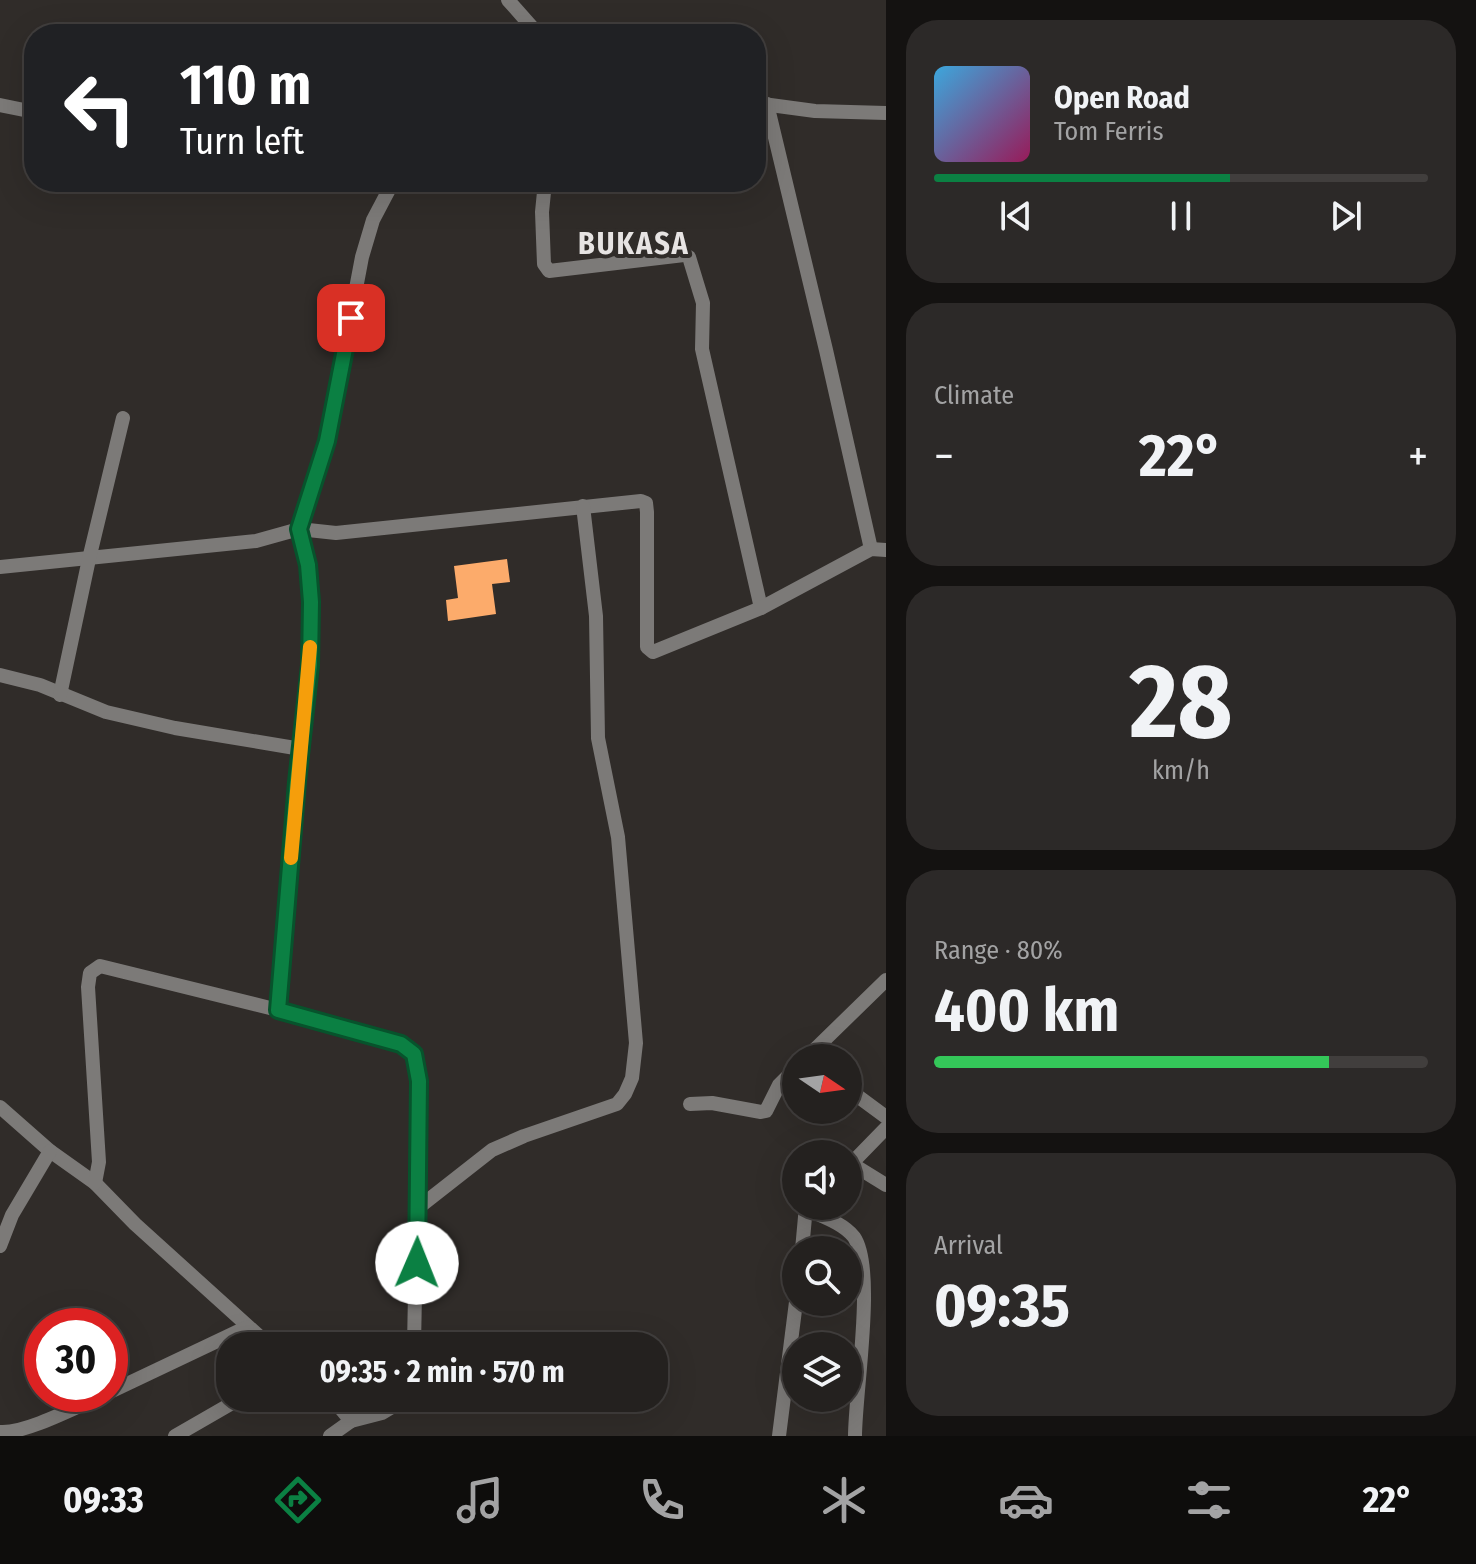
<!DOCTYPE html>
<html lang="en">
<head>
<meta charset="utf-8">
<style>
  :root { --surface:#24211f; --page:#2c2928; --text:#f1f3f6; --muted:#a3a3a4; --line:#413e3d; --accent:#0b8043 }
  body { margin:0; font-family:"Fira Sans Condensed",sans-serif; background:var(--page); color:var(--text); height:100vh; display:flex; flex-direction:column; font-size:30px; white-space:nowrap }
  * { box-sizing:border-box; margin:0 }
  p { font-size:26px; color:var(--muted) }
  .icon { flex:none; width:44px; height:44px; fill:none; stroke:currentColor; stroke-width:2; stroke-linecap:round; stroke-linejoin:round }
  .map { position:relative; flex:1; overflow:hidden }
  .sheet { display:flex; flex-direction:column; gap:20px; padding:20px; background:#141211; width:590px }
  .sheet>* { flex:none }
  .banner { position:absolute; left:24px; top:24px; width:742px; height:168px; border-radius:32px; box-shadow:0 8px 32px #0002,0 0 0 2px var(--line); background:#202124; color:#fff; overflow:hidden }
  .needle { width:52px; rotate:103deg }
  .buttons { position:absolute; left:782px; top:1044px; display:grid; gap:16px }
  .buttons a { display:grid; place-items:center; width:80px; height:80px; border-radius:50%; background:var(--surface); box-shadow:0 8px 32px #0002,0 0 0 2px var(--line); font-size:40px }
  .speed { position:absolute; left:24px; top:1308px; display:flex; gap:16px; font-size:40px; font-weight:700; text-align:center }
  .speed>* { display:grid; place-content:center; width:104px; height:104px; border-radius:50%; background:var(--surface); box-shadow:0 8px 32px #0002,0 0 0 2px var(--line); line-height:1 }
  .speed .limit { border:12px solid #d22; background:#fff; color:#111 }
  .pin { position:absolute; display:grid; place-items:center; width:68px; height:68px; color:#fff; margin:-34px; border-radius:16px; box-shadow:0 4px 12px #0006 }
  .me { position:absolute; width:88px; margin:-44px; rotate:1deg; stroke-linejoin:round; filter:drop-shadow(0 0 6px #0008) }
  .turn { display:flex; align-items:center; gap:28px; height:168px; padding:0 24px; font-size:36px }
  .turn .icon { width:104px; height:104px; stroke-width:2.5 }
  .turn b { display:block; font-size:56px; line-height:68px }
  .big { font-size:60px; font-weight:700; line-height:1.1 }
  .sheet .tile { flex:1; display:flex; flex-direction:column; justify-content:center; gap:12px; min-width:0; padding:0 28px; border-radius:32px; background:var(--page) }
  .sheet .dial { align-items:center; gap:0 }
  .dial b { font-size:104px; line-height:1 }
  .song { display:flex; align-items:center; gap:24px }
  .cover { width:96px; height:96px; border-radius:12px; background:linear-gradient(135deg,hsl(200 70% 55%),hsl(330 70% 35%)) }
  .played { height:8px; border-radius:4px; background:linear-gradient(90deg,var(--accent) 60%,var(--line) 60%) }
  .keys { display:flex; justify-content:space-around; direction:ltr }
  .heat { display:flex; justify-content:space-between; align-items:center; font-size:44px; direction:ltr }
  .charge { height:12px; border-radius:6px; background:linear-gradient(90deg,#34c759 80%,var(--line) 0) }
  .trip { position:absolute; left:216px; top:1332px; width:452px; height:80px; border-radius:32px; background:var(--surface); box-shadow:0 8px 32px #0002,0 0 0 2px var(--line); font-weight:700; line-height:80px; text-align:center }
  .dock { display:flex; height:128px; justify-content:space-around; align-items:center; background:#0e0d0c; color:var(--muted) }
  .dock .icon { width:56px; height:56px }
  .dock .current { color:var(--accent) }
  .dock b { font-size:36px; color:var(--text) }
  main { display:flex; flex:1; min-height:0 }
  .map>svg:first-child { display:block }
  .building { fill:#fcab6b }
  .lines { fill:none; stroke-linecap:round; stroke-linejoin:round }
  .minor { stroke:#7c7a78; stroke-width:14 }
  .route-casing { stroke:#07532c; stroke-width:20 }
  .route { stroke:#0b8043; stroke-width:14 }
  .slow { stroke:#f59e0b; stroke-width:14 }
  .labels { text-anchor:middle; stroke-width:8; stroke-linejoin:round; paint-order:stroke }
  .district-label { font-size:30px; font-weight:bold; letter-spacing:2px; fill:#e7e4e3; stroke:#302c29 }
</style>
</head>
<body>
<main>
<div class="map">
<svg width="886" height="1436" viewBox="0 0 886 1436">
  <rect width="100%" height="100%" fill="#302c29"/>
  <polygon class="building" points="507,559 510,582 492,584 496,614 448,621 446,600 458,598 454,566"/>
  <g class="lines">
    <g class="minor">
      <polyline points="508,0 538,34"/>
      <polyline points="756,103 815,111 886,113"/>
      <polyline points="767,104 826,350 871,549"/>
      <polyline points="0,105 34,112"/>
      <polyline points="545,182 542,212 544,264 549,271 684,255 689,257 703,303 702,349 761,608"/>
      <polyline points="0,567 256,541 299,529 336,533 641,501 646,503 647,512 647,647 653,652 761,608 871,549 886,550"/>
      <polyline points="0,675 40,685 106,712 175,728 301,749"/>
      <polyline points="60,695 89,559 123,418"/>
      <polyline points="278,1010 297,782 310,665 311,602 308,565 299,529 327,441 362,257 373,220 393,182"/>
      <polyline points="806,1058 886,980"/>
      <polyline points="848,1089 886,1117"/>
      <polyline points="690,1104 712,1103 761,1112 766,1111 779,1085 796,1068"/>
      <polyline points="0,1107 50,1151 95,1183 135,1224 270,1346"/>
      <polyline points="852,1164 886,1185"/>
      <polyline points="848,1167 886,1128"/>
      <polyline points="95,1183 99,1162 88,987 90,973 100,966 278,1010 409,1047 414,1054 419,1081 414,1346"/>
      <polyline points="418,1208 492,1150 524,1136 617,1104 625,1094 632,1078 636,1043 618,837 598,738 596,616 583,506"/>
      <path d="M806,1209C821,1216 843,1223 854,1237C876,1269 855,1392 855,1436"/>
      <polyline points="0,1246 12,1215 50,1151"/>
      <polyline points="802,1250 806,1206"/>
      <polyline points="110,1392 247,1327"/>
      <polyline points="332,1398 351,1421"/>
      <path d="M0,1432C26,1434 80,1405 106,1394"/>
      <polyline points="175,1436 241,1398"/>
      <polyline points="330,1436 351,1421 382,1413 407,1398"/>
      <polyline points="779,1436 796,1302"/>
    </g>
  </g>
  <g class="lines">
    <g class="route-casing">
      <polyline id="route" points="351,318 327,441 299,529 308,565 311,602 310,665 297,782 278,1010 401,1044 414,1054 419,1081 417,1263"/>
    </g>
    <use href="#route" class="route"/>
    <polyline class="slow" points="291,858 310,647"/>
  </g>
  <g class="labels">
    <g class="district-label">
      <text x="634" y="254">BUKASA</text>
    </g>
  </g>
</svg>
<div class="buttons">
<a><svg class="needle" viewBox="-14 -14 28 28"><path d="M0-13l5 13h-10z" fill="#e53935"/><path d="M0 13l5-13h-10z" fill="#a3a3a4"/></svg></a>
<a><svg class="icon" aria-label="sound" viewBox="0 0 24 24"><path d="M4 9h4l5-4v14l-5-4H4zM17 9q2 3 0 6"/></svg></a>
<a><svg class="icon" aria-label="search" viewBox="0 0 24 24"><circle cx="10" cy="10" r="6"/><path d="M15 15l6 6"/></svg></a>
<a><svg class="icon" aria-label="layers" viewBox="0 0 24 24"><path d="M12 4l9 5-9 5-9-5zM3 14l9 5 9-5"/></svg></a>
</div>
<div class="speed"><div class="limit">30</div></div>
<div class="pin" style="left:351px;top:318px;background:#d93025"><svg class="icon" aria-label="arrive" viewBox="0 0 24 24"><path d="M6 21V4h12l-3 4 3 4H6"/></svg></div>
<svg class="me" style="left:417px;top:1263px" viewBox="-20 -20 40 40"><circle r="19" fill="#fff"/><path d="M0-13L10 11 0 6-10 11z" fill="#0b8043"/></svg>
<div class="trip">09:35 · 2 min · 570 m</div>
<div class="banner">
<div class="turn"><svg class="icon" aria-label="left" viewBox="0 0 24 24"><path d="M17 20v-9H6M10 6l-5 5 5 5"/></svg><div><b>110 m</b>Turn left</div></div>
</div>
</div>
<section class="sheet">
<div class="tile">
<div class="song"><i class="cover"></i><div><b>Open Road</b><p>Tom Ferris</p></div></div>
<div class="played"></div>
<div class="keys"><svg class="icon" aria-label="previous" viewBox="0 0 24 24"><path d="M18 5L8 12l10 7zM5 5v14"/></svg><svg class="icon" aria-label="pause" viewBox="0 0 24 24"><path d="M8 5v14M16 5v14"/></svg><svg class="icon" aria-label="next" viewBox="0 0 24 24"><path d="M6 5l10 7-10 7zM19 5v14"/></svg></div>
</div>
<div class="tile"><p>Climate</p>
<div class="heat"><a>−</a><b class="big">22°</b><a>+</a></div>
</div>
<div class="tile dial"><b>28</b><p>km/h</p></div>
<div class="tile"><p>Range · 80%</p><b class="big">400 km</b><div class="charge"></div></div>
<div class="tile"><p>Arrival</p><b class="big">09:35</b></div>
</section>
</main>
<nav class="dock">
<b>09:33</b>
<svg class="icon current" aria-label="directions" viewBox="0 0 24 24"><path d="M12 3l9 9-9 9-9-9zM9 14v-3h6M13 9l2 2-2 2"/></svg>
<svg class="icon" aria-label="music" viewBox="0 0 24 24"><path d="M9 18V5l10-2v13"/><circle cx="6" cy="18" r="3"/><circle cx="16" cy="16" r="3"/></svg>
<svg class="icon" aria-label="phone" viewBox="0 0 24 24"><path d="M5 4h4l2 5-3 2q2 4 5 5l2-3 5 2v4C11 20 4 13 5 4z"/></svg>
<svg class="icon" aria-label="climate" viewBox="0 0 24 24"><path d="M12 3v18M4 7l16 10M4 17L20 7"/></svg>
<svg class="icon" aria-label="car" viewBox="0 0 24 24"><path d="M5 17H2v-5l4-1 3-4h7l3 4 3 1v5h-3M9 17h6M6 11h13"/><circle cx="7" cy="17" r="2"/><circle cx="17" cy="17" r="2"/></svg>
<svg class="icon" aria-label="filters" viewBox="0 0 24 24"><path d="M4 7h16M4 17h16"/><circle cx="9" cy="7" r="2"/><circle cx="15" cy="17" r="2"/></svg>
<b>22°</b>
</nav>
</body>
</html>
